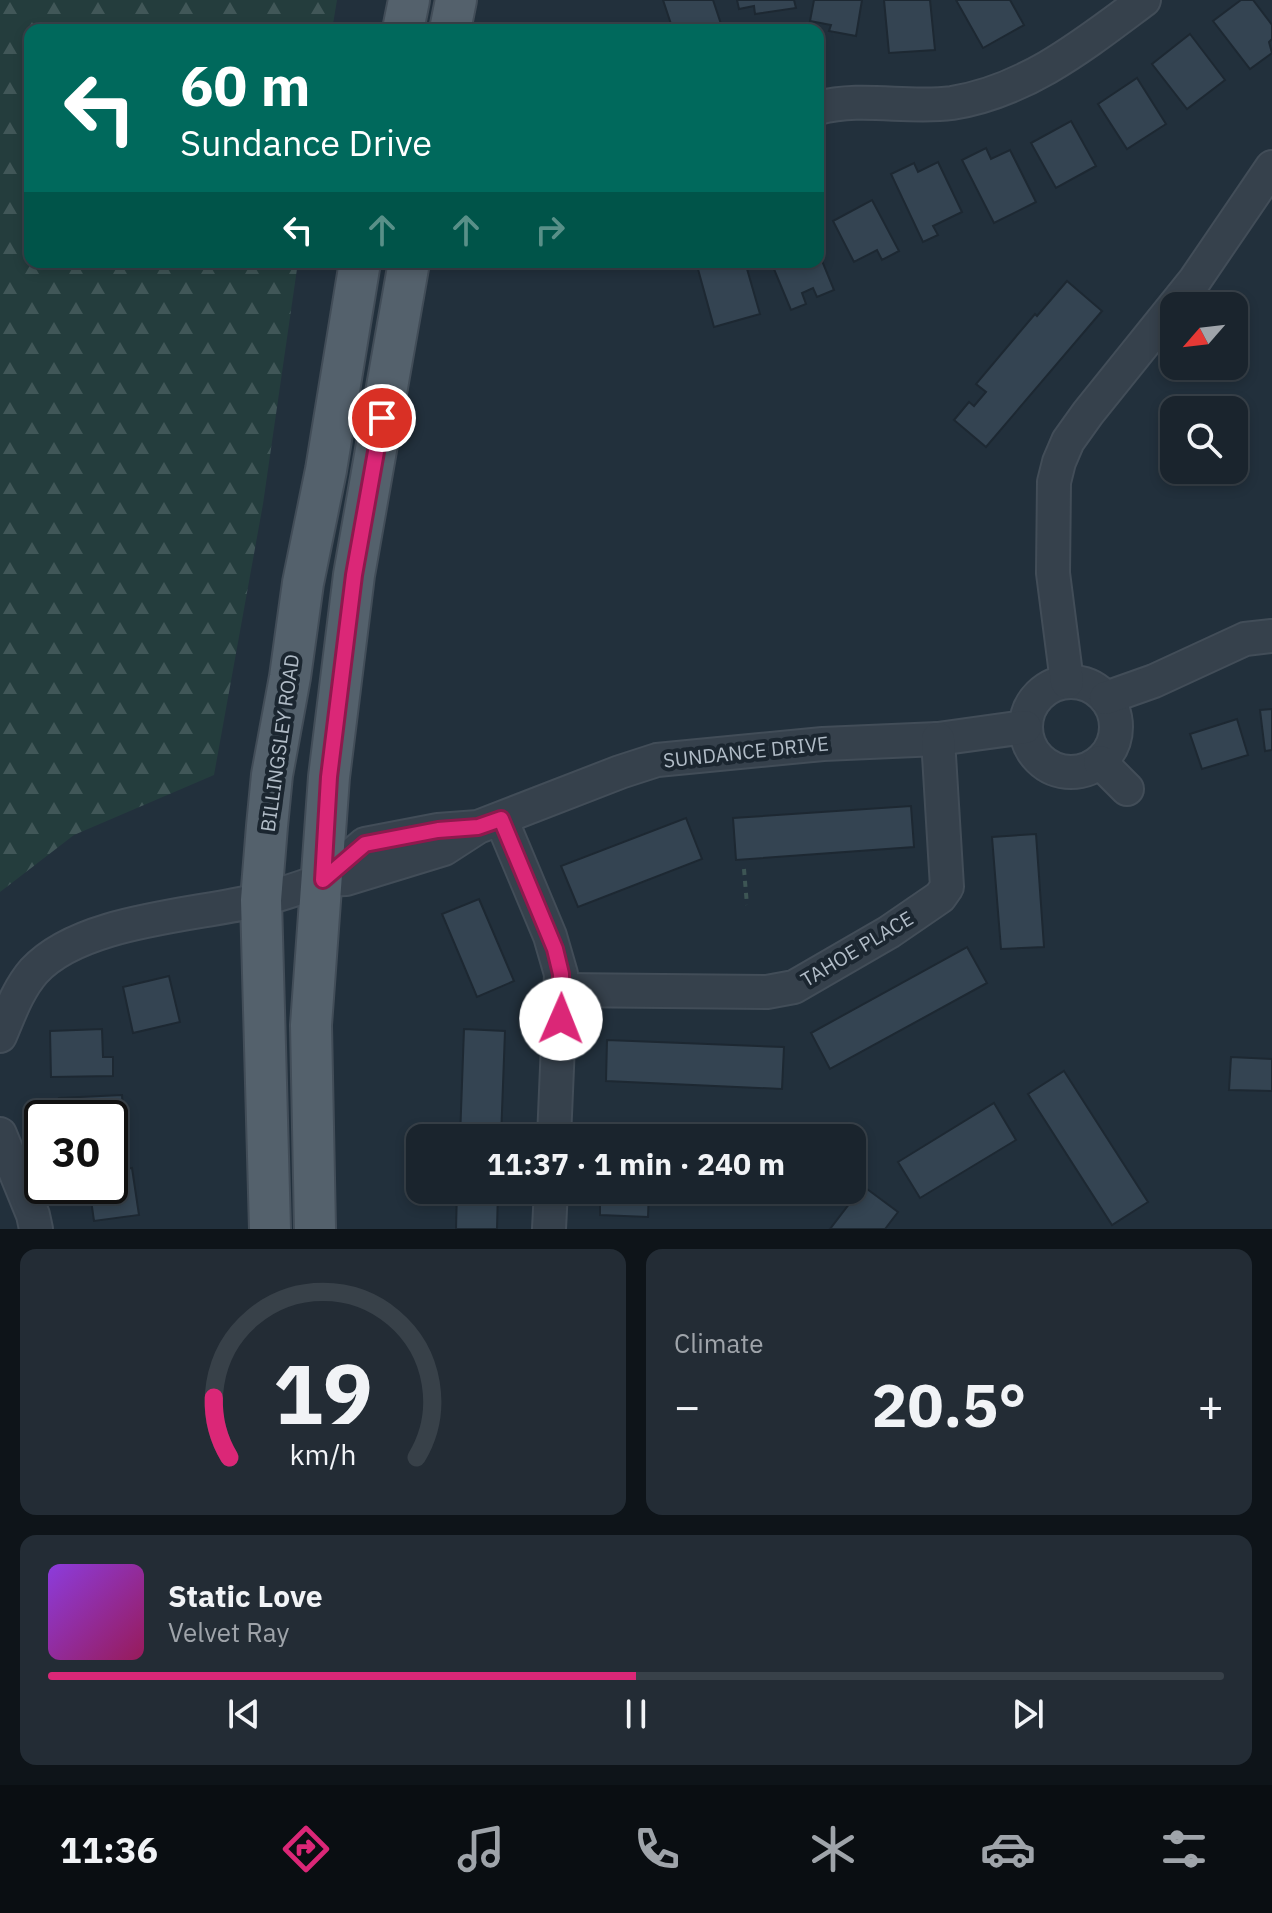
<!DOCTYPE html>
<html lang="en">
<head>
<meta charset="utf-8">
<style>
  :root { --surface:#1a242d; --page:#232c35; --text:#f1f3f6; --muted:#9fa4aa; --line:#384149; --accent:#db2777 }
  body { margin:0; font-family:"IBM Plex Sans",sans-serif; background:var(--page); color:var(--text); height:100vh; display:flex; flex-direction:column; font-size:30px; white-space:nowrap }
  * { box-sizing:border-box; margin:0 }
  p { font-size:26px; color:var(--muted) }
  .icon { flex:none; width:44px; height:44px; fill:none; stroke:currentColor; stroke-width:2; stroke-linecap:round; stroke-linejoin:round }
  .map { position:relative; height:1229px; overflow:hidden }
  .details { display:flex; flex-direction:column; gap:20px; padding:20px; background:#0e1419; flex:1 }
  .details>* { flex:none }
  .banner { position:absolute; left:24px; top:24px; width:800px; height:244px; border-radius:16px; box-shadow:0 4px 12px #0003,0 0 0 2px var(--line); background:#00695c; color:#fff; overflow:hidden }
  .needle { width:52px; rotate:242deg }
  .tools { position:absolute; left:1160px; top:292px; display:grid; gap:16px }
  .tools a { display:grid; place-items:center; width:88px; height:88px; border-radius:16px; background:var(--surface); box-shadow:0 4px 12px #0003,0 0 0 2px var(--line); font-size:40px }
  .speed { position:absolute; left:24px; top:1100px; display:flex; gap:16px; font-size:40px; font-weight:700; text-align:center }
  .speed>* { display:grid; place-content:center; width:104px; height:104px; border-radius:50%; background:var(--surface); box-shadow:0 4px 12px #0003,0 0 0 2px var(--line); line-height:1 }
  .speed .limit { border:4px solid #111; border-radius:12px; background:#fff; color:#111 }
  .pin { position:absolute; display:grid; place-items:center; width:68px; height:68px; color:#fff; margin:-34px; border:4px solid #fff; border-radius:50%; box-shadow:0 2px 8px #0007 }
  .me { position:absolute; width:88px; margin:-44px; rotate:1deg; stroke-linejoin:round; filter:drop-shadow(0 0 6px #0008) }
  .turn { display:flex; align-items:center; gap:28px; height:168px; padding:0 24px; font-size:36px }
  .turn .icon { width:104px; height:104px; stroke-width:2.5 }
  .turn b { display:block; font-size:56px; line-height:68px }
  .lanes { display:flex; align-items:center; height:76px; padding:0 24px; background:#0003; justify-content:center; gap:40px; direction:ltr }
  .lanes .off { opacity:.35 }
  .big { font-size:60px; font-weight:700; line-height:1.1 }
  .details .tile { flex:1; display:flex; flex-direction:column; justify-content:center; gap:12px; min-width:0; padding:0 28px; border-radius:16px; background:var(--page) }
  .details .dial { align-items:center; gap:0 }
  .dial svg { height:208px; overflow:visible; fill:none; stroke:var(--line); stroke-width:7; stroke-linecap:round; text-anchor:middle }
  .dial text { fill:var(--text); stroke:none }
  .song { display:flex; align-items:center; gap:24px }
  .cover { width:96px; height:96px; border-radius:12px; background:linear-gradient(135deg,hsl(270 70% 55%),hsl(330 70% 35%)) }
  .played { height:8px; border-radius:4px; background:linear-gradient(90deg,var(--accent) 50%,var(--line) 50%) }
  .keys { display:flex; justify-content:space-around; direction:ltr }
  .heat { display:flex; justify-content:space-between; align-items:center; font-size:44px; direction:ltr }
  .details .tiles { flex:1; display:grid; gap:20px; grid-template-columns:1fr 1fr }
  .tile:last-child { grid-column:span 2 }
  .trip { position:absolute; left:406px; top:1124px; width:460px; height:80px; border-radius:16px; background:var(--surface); box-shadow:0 4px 12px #0003,0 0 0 2px var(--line); font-weight:700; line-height:80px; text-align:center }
  .tabs { display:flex; height:128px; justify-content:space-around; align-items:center; background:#0a0e12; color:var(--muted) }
  .tabs .icon { width:56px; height:56px }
  .tabs .active { color:var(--accent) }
  .tabs b { font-size:36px; color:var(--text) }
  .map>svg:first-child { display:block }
  .forest { fill:url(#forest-firs) }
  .building { fill:#344452; stroke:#1d2832; stroke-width:2 }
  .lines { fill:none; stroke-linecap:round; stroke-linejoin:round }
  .minor-casing { stroke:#424d58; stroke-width:36 }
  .major-casing { stroke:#424d58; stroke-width:44 }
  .path { stroke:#3d5554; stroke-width:4; stroke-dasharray:6 6; stroke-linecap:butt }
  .minor { stroke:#36414c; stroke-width:32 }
  .major { stroke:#54616c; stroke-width:40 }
  .route-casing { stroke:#8e194d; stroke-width:20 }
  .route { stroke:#db2777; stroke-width:14 }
  .labels { text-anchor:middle; stroke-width:8; stroke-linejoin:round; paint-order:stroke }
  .street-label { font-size:20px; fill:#b1bcc7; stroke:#1b2630 }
</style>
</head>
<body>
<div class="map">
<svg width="1272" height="1229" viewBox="0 0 1272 1229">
  <defs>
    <pattern id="forest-firs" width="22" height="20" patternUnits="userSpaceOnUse" patternTransform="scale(2)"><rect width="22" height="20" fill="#243d3d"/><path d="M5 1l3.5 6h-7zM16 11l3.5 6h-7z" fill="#415758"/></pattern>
  </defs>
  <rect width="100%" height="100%" fill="#22303c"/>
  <polygon class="forest" points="0,0 337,0 332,30 30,30 30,262 298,262 263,504 214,775 74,835 0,892"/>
  <g class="building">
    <polygon points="663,0 713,0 723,30 673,30"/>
    <polygon points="737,0 794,0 796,8 755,14 754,6 739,9"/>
    <polygon points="814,0 862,0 856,36 829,31 831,25 810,21"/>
    <polygon points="884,0 930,0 935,50 889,53"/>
    <polygon points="956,0 1010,0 1024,25 983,48"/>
    <polygon points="1241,0 1253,0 1272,25 1272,39 1269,42 1272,53 1250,69 1213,21"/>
    <polygon points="1190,34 1225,80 1187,109 1152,64"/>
    <polygon points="1137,78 1166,124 1127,149 1098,104"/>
    <polygon points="1071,121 1096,166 1056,188 1031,143"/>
    <polygon points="986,148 991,159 1010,150 1036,202 994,223 962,160"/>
    <polygon points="938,162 962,212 933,226 938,235 923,242 891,174 914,163 918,172"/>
    <polygon points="872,200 899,251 882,260 877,250 854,262 833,221"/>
    <polygon points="818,251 834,290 817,297 813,288 802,293 806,304 791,310 771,262 818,262"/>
    <polygon points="696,262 745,262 760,314 714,327"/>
    <polygon points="1067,281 1102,311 986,447 954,420 969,402 974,406 986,392 976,384 1035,314 1037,316"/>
    <polygon points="1272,709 1272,750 1265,751 1260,710"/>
    <polygon points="1237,719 1248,755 1202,769 1190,734"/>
    <polygon points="911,806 914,847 736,860 733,818"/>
    <polygon points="686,818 702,859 578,907 561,866"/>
    <polygon points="1036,834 1044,947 1001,949 992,837"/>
    <polygon points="479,899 514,981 477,997 442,914"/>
    <polygon points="967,947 987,983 830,1069 811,1033"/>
    <polygon points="169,976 180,1022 133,1033 123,987"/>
    <polygon points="102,1029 103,1057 113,1057 113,1076 51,1077 50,1031"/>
    <polygon points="464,1029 505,1031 501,1138 460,1138"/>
    <polygon points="607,1040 784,1047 782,1089 606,1081"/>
    <polygon points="1231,1057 1272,1059 1272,1091 1229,1090"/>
    <polygon points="1064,1071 1148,1202 1112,1225 1028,1094"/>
    <polygon points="122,1095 125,1147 110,1147 110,1118 60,1118 59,1098"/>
    <polygon points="994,1103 1016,1140 920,1198 898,1162"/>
    <polygon points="607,1126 650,1127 650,1138 607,1138"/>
    <polygon points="132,1168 139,1215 94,1221 89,1186 110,1186 110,1172"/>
    <polygon points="863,1186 898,1212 885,1229 830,1229"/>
    <polygon points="457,1190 498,1190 497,1229 456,1229"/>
    <polygon points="600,1190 649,1190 648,1217 600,1215"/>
  </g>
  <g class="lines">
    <g class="minor-casing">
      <g id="minor">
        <path d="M818,108C862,96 907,109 952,103C1027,91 1085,44 1144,0"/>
        <circle cx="1071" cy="727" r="45"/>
        <polyline points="1067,682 1053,573 1054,482 1059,462 1068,441 1088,413 1195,280 1272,167"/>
        <polyline points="1106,698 1154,681 1245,639 1272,636"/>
        <polyline points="1100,762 1127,789"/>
        <polyline points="501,819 550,936 561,974 554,1138"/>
        <polyline points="478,827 444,849 346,879 323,880 365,844 438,830 478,827 620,772 657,760 823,744 938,739 1025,727"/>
        <polyline points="562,990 767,992 794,987 889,932 940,897 947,887 938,739"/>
        <path d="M0,1036C9,1015 18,989 34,971C81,920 193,916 259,900C281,895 302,887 323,880"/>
        <polyline points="0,1134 33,1215 36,1229"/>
        <polyline points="549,1229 551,1190"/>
      </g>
    </g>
    <g class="major-casing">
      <g id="major">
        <polyline points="403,30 409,0"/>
        <polyline points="450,30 456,0"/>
        <polyline points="270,1229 261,900 267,826 272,775 290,677 303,583 326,470 360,262"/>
        <polyline points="315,1229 311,1025 329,777 354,575 409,262"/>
      </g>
    </g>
    <polyline class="path" points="744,869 747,905"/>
    <use href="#minor" class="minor"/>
    <use href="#major" class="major"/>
  </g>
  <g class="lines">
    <g class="route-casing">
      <polyline id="route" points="382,418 354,575 329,777 323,880 365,844 438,830 478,827 501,819 555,949 561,974 561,1019"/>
    </g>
    <use href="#route" class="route"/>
  </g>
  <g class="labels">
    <g class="street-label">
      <text transform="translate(280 743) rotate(-82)" y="7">BILLINGSLEY ROAD</text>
      <text transform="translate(746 752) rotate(-6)" y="7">SUNDANCE DRIVE</text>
      <text transform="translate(857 949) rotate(-31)" y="7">TAHOE PLACE</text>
    </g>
  </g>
</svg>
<div class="tools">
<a><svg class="needle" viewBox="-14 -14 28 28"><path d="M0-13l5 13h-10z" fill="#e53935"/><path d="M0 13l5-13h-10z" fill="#9fa4aa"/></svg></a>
<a><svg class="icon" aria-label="search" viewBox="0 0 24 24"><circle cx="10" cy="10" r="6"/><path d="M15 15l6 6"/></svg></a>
</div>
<div class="speed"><div class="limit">30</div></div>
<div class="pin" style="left:382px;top:418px;background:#d93025"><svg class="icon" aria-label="arrive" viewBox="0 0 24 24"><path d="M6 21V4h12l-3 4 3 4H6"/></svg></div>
<svg class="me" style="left:561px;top:1019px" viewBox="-20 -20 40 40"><circle r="19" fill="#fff"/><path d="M0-13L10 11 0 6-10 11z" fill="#db2777"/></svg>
<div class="trip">11:37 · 1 min · 240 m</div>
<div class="banner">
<div class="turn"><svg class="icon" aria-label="left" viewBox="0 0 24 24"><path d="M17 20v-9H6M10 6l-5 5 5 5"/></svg><div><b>60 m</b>Sundance Drive</div></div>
<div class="lanes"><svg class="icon" aria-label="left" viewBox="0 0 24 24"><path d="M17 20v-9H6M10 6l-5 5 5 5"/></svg><svg class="icon off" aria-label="ahead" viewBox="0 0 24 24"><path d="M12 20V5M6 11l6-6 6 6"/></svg><svg class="icon off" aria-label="ahead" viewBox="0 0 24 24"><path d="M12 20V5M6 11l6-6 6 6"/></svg><svg class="icon off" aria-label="right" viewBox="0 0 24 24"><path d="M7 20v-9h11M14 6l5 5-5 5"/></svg></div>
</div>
</div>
<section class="details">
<div class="tiles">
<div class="tile dial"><svg viewBox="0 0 100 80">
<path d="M14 69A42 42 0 1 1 86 69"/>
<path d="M14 69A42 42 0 0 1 8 46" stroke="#db2777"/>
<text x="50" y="56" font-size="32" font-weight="700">19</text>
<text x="50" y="72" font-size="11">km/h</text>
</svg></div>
<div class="tile"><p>Climate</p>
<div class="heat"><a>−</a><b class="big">20.5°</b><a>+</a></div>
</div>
<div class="tile">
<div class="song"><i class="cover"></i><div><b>Static Love</b><p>Velvet Ray</p></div></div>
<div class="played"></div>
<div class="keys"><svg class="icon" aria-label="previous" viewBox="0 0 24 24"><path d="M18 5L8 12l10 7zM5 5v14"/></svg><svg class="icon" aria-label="pause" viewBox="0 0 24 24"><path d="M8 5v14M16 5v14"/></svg><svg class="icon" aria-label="next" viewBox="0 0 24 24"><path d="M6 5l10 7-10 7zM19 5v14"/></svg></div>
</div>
</div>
</section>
<nav class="tabs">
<b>11:36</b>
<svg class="icon active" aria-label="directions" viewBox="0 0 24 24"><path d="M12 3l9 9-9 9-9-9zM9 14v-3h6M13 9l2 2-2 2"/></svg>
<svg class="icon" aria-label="music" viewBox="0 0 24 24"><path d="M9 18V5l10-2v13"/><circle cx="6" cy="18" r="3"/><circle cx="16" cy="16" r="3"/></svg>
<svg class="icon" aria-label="phone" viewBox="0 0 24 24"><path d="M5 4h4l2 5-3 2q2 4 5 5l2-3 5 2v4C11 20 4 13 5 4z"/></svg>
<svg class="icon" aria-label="climate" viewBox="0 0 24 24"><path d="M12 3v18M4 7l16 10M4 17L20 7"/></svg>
<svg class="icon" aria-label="car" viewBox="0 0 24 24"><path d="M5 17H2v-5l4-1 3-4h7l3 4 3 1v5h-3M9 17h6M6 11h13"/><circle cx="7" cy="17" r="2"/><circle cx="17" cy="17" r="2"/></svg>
<svg class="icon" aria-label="filters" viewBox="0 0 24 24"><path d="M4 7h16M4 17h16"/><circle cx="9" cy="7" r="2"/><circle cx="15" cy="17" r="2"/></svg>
</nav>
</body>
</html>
